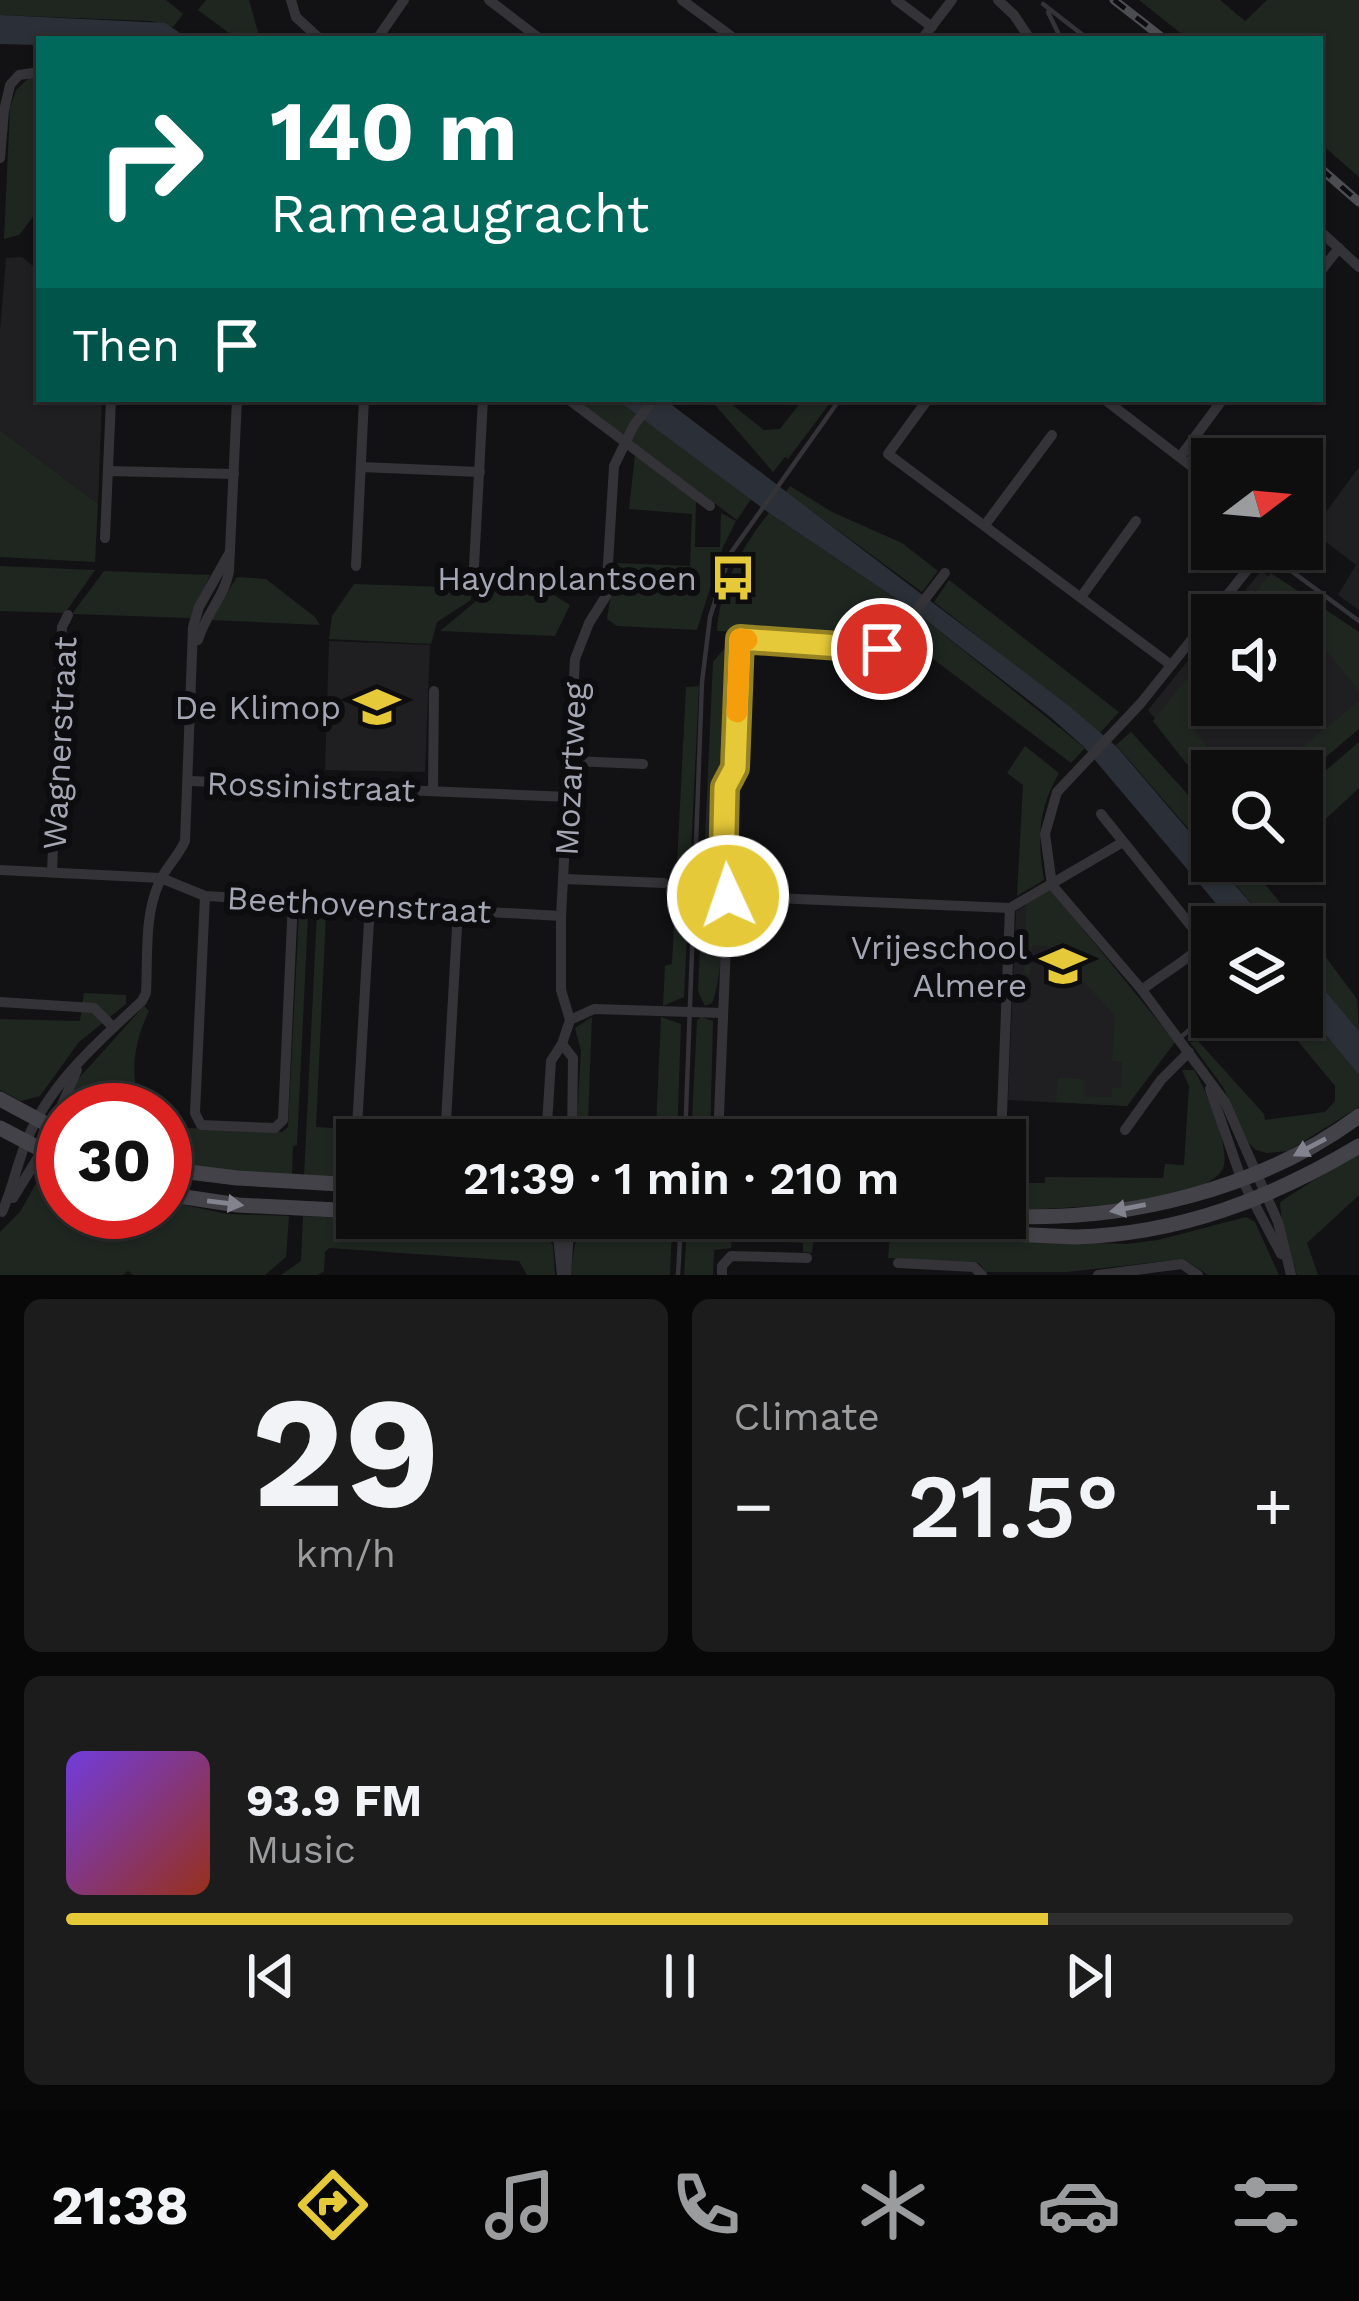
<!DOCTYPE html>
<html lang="en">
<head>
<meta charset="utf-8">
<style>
  :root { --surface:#0e0e0f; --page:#1c1c1d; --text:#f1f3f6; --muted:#9b9c9e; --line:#2e2e2f; --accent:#e6c938 }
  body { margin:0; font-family:"Work Sans",sans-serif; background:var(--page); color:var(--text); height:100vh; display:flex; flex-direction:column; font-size:45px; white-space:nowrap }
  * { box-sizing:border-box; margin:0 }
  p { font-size:39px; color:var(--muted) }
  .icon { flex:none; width:66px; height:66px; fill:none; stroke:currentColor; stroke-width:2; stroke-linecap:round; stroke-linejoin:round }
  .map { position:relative; height:1275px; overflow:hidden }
  .details { display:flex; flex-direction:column; gap:24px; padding:24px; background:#080808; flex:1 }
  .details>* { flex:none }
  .top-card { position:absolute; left:36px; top:36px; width:1287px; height:366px; border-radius:0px; box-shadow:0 3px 9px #0004,0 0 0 3px var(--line); background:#00695c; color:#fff; overflow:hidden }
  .needle { width:78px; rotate:74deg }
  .tools { position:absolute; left:1191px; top:438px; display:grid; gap:24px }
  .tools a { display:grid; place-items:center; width:132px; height:132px; border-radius:0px; background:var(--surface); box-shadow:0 3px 9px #0004,0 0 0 3px var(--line); font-size:60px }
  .speed { position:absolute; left:36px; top:1083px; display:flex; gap:24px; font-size:60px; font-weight:700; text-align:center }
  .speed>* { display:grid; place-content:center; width:156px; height:156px; border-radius:50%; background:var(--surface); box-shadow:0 3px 9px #0004,0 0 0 3px var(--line); line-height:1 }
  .speed .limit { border:18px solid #d22; background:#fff; color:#111 }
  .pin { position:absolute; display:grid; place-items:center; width:102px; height:102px; color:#fff; margin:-51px; border:6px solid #fff; border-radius:50%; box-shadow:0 3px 12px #0007 }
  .me { position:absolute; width:132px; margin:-66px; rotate:357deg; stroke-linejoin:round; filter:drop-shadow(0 0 9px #0008) }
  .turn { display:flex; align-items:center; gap:42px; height:252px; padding:0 36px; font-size:54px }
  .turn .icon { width:156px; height:156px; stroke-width:2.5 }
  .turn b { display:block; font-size:84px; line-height:102px }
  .then { display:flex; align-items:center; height:114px; padding:0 36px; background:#0003; gap:24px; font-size:45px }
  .big { font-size:90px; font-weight:600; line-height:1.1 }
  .details .widget { flex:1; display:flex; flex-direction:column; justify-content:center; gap:18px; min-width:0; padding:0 42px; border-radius:18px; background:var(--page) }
  .details .dial { align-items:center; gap:0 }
  .dial b { font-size:156px; line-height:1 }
  .song { display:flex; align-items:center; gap:36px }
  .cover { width:144px; height:144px; border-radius:18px; background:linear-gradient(135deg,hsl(260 70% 55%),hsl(10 70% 35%)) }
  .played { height:12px; border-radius:6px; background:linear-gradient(90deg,var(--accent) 80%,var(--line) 80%) }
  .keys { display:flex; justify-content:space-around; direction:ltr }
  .heat { display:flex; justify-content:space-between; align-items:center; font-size:66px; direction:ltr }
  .details .tiles { flex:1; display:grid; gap:24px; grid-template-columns:1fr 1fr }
  .widget:last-child { grid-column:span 2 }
  .trip { position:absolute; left:336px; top:1119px; width:690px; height:120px; border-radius:0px; background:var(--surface); box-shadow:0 3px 9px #0004,0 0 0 3px var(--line); font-weight:600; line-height:120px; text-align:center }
  .dock { display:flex; height:192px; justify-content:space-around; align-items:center; background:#060606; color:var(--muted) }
  .dock .icon { width:84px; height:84px }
  .dock .selected { color:var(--accent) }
  .dock b { font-size:54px; color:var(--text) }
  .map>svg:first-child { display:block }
  .built { fill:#1f1e20 }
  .green { fill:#1f2620 }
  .water { fill:#2b3038 }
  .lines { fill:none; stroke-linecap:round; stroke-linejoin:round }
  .lane { stroke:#333338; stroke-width:4.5 }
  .street { stroke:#333338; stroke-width:10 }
  .secondary { stroke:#424248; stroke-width:15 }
  .rail-casing { stroke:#4c4d53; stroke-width:9 }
  .rail { stroke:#0d0d0f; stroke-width:4.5; stroke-dasharray:14; stroke-linecap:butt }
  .lane-bridge { stroke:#333338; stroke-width:4.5 }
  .oneway { fill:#82838e }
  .route-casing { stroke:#968324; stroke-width:30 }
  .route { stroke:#e6c938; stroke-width:21 }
  .slow { stroke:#f59e0b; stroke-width:21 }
  .labels { text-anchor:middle; stroke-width:12; stroke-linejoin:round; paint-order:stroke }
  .poi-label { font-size:33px; fill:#a4a6b3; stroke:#0d0d0f; text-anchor:end }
  .street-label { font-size:33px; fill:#a4a6b3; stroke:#0d0d0f }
</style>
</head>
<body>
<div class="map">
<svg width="1359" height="1275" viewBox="0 0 1359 1275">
  <rect width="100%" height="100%" fill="#121214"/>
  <g class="built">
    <polygon points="22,257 39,271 39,399 102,399 98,504 0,430 0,331 6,258"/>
    <polygon points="1359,467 1359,610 1338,595 1356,565 1312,531"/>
    <polygon points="1261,571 1359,640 1359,720 1301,771 1212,771 1212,789 1148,710 1212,631 1212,705 1302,705 1302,615 1225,615"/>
    <polygon points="329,641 430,645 425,772 325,770"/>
    <polygon points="1051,890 1175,1042 1127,1106 1008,1100 1016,911"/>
  </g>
  <g class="green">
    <polygon points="0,0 166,0 183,14 173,27 151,21 0,15"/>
    <polygon points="206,0 249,0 260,39 237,39 198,10"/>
    <polygon points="1139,0 1220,0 1245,21 1267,0 1359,0 1359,177 1320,143 1320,39 1188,39"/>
    <polygon points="30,77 39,78 39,209 19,235 4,239 10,108 16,90"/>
    <polygon points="575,399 617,399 751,499 737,520"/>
    <polygon points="710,399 725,399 764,430 780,429 803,399 833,399 788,459 785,457 773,472"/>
    <polygon points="0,430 98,504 95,562 0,557"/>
    <polygon points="635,455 696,498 695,547 720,547 721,513 736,521 723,547 697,630 617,626 607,619 616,563 690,566 692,514 629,509"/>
    <polygon points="790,486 832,512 902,543 938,571 922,592 786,492"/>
    <path d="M769,513L910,608L893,631L873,639L717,631C719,588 743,545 769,513Z"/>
    <polygon points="0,566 95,570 65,613 0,611"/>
    <polygon points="104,571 210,575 191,618 72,614"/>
    <polygon points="1271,573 1359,632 1359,691 1315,636 1302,645 1302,615 1237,615"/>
    <polygon points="237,577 266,579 315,617 320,625 210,620"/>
    <polygon points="949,580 1119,712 1100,733 934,602"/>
    <polygon points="354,584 472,588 471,600 437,622 431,644 329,639 332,616"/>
    <polygon points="477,589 549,592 570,605 555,636 440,631 475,602"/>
    <polygon points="923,618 1085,748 1071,763 908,640"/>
    <path d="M724,649L730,661L727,762L718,786L715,877C726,903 723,978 712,1003L705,1006L698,991L713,662Z"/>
    <polygon points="1198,665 1212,682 1212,705 1229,705 1195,732 1226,771 1212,771 1212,796 1153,721"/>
    <polygon points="699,686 684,997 663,1006 665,966 672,964 686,687"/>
    <polygon points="1359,701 1359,729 1302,777 1302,771 1274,771"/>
    <polygon points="1131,732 1212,821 1212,856 1116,745"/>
    <polygon points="1359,742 1359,788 1302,841 1302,791"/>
    <path d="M1025,746L1059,773C1038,810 1037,838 1044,880L1017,896L1023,785L1007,773Z"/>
    <polygon points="1216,861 1246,861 1300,927 1271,927"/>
    <polygon points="1051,890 1175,1042 1127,1106 1056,1102 1058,1078 1083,1079 1083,1096 1111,1097 1112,1088 1121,1088 1122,1062 1112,1061 1115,1015 1063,960 1063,948 1032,945 1030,974 1025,975 1026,904"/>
    <polygon points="317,912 326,914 316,1127 350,1129 350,1138 374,1140 357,1140 357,1179 304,1177"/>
    <polygon points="299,914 308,915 297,1145 293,1146 292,1176 212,1171 165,1163 165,1127 282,1132 288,1127"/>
    <polygon points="1313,940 1357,999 1359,1031 1302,963 1302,948"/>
    <polygon points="84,993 126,995 126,1004 79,1042 40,1096 21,1101 0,1090 0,1019 80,1021"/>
    <path d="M144,1006L149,1011C134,1042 127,1079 145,1110H63V1117C61,1106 67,1097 71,1087Z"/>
    <polygon points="1302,1006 1359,1075 1359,1107 1288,1151 1267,1153 1256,1150 1248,1142 1223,1087 1190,1042 1198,1041 1264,1114 1265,1120 1325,1112 1335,1101 1335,1086 1278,1017 1302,1017"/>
    <polygon points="592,1017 588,1122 656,1126 661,1017 681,1024 677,1140 576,1140 581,1051 575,1028"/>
    <polygon points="701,1017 713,1021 710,1140 691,1140 697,1021"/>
    <path d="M1182,1070H1194C1206,1089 1231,1149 1223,1168C1207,1206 1044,1209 1005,1210V1189H1023L1024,1183H1045V1177L1163,1178L1165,1164L1184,1165L1189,1086Z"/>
    <polygon points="1359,1151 1359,1195 1307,1243 1318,1275 1297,1275 1283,1232 1280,1202"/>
    <polygon points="63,1167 63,1212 165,1212 165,1201 227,1214 289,1216 286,1257 265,1275 133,1275 128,1271 123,1275 0,1275 0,1232 20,1212 42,1173"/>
    <polygon points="303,1216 543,1228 553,1246 555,1275 527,1275 519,1261 329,1248 325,1252 324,1271 318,1275 281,1275 301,1261"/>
    <polygon points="1246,1217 1255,1222 1279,1275 1208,1275 1184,1259 1067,1272 986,1272 979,1263 888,1258 890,1236 1127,1244 1158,1240"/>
    <polygon points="672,1227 670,1275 570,1275 575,1244 582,1233"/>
    <polygon points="687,1227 814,1231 812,1253 803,1252 803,1243 732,1239 731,1248 714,1250 713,1275 684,1275"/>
  </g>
  <g class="water">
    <polygon points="0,15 165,23 189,39 39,39 39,45 0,44"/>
    <polygon points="616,399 664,399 1069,706 1117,747 1271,927 1236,927 1083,746 1049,716 910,608 769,513"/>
    <polygon points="1302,963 1359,1031 1359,1075 1302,1006"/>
  </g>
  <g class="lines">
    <g class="lane">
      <polyline points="1043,4 1088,39"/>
      <polyline points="1048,12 1061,39"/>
      <polyline points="1263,550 1359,621"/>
      <polyline points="1180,1038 1212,1010"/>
      <polyline points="685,1140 702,682 710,617 730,554 840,399"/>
      <polyline points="678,1275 679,1258"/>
    </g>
    <g class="street">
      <polyline points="291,0 296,17 320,39"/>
      <polyline points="489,0 540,39"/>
      <polyline points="682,0 735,39"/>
      <polyline points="896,0 932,27"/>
      <polyline points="998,0 1014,15 1030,39"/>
      <polyline points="377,39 404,0"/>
      <polyline points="922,39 952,0"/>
      <polyline points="0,158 4,111 10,85 19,75 39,72"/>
      <polyline points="1320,231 1359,267"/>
      <polyline points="1320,272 1339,248"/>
      <polyline points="568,399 710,506"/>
      <polyline points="928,399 888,454 1171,665"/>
      <polyline points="1104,399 1212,482"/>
      <polyline points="1180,457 1223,399"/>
      <polyline points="361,467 480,472"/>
      <polyline points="108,471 234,474"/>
      <polyline points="985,525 1052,435"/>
      <polyline points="105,538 111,399"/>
      <polyline points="1264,549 1141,703 1057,792 1045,834 1052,885 1142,990 1225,1102 1278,1222 1291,1275"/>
      <polyline points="356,566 364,399"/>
      <polyline points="473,585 483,399"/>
      <polyline points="1081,597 1136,521"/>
      <polyline points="902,629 945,573"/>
      <path d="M198,640C205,615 225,596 229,571L237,399"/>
      <polyline points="572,761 643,764"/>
      <polyline points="190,781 569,797"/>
      <polyline points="433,790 434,691"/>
      <path d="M1101,814L1200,937V946C1185,963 1161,974 1142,990"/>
      <polyline points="0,870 161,878 205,896 561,916"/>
      <polyline points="52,872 62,627 68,615"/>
      <polyline points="564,879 664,883"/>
      <polyline points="205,896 195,1113 201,1125 275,1128 283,1120 293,900"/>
      <polyline points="728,896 1010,908 1123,842"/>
      <polyline points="370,904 357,1127 365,1134 459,1140"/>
      <polyline points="0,1002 94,1008 113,1027"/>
      <polyline points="570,1020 594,1009 722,1013"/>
      <polyline points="1210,1089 1241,1178 1281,1254"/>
      <polyline points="1125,1130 1161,1080 1189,1052"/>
      <polyline points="445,1139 458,910"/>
      <polyline points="546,1140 551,1061 562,1044"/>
      <polyline points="572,1140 573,1058 562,1044 570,1020 561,990 561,916 575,659 589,623 606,596 614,466 634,425 654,399"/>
      <polyline points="718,1140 728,896 723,876 725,787 735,768 740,639 903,649"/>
      <polyline points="1001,1140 1010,908"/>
      <polyline points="13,1198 42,1151 77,1070"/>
      <path d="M2,1212C13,1188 17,1163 27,1140C50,1083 98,1042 142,1001L146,993C148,957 144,916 159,883C165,868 178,857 185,841L193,627L199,607L230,552"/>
      <polyline points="556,1218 562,1275"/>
      <polyline points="898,1263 974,1267 982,1275"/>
      <polyline points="566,1275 570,1218"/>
      <polyline points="722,1275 722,1266 731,1256 807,1258"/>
      <polyline points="1098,1275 1182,1264 1198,1275"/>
    </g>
    <g class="secondary">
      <polyline points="0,1099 63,1133"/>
      <polyline points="0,1128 63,1161"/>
      <polyline points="165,1169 237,1178 357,1185"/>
      <polyline points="165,1194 238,1205 357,1211"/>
      <path d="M1005,1216C1126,1222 1261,1189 1359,1116"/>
      <path d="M493,1218L638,1223L695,1219L1075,1237C1180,1234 1270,1199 1359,1146"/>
    </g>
    <g class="rail-casing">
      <g id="rail">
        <polyline points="1114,0 1164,39"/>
        <polyline points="1320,168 1359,202"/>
      </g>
    </g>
    <use href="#rail" class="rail"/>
    <polyline class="lane-bridge" points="679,1258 681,1218"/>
  </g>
  <defs><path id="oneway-solid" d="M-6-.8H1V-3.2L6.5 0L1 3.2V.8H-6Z" transform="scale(3)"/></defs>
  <g class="oneway">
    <use href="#oneway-solid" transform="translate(1310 1147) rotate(152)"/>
    <use href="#oneway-solid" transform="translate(225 1203) rotate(7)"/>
    <use href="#oneway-solid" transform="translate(1128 1208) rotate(169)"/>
  </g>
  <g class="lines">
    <g class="route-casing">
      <polyline id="route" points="728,896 723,876 725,787 735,768 740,639 882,649"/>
    </g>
    <use href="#route" class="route"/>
    <polyline class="slow" points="737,712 740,639 747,640"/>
  </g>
  <defs>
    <g id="bus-bare" transform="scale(3.6)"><path d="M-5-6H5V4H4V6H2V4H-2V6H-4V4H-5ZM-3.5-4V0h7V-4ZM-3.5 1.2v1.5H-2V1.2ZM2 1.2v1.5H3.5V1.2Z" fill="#e6c938" stroke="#0d0d0f" stroke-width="2.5" paint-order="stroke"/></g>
    <g id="school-bare" transform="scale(3.6)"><path d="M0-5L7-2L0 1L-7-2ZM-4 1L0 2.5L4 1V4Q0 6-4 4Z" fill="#e6c938" stroke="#0d0d0f" stroke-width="2.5" paint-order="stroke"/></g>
  </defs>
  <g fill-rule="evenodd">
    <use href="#bus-bare" x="733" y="578"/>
    <use href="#school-bare" x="377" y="707"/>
    <use href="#school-bare" x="1063" y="966"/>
  </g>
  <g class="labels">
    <g class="poi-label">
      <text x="697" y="590">Haydnplantsoen</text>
      <text x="341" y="719">De Klimop</text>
      <text x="1027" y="959">Vrijeschool<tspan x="1027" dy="38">Almere</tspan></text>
    </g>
    <g class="street-label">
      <text transform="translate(59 743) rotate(-87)" y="12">Wagnerstraat</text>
      <text transform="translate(570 769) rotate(-87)" y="12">Mozartweg</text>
      <text transform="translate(311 786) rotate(2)" y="12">Rossinistraat</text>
      <text transform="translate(359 904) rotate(3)" y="12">Beethovenstraat</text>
    </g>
  </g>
</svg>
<div class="tools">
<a><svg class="needle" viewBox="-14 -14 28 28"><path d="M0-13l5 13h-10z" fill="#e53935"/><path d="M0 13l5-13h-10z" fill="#9b9c9e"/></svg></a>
<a><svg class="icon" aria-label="sound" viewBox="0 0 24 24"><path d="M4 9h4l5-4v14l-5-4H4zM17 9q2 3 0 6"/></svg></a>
<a><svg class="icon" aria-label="search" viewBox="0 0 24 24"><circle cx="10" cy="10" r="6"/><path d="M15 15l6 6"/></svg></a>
<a><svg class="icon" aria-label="layers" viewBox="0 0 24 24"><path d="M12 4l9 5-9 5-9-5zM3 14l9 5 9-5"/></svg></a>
</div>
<div class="speed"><div class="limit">30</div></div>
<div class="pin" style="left:882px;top:649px;background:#d93025"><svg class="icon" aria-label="arrive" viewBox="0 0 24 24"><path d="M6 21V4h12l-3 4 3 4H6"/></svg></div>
<svg class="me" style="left:728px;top:896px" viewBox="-20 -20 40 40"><circle r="17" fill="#e6c938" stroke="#fff" stroke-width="3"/><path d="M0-11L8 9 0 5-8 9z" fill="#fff"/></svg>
<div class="trip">21:39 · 1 min · 210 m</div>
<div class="top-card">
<div class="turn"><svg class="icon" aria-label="right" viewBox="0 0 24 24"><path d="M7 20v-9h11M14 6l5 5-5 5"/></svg><div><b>140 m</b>Rameaugracht</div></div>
<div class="then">Then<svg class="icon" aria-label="arrive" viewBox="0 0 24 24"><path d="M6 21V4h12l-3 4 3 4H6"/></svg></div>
</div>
</div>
<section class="details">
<div class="tiles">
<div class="widget dial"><b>29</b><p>km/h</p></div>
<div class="widget"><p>Climate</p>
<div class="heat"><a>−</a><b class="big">21.5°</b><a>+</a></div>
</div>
<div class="widget">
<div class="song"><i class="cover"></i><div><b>93.9 FM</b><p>Music</p></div></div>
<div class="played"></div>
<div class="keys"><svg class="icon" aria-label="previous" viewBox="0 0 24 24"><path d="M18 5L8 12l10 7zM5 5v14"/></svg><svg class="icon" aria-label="pause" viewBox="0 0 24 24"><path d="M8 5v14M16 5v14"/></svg><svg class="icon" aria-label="next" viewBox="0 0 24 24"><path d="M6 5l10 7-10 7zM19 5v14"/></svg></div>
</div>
</div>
</section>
<nav class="dock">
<b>21:38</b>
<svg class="icon selected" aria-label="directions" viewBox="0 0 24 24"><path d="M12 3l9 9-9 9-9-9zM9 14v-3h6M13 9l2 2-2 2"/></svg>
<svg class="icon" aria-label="music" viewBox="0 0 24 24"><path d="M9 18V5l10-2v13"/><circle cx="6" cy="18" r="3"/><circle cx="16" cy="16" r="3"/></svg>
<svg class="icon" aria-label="phone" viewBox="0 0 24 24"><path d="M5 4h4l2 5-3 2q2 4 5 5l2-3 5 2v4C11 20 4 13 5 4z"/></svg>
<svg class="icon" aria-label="climate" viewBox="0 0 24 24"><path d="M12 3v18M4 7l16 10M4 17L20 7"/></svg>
<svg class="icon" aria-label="car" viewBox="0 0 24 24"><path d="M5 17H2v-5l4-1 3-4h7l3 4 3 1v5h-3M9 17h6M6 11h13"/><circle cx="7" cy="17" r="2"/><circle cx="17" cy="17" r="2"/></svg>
<svg class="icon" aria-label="filters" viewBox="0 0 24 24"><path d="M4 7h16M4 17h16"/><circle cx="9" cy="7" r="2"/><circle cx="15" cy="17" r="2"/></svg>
</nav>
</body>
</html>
